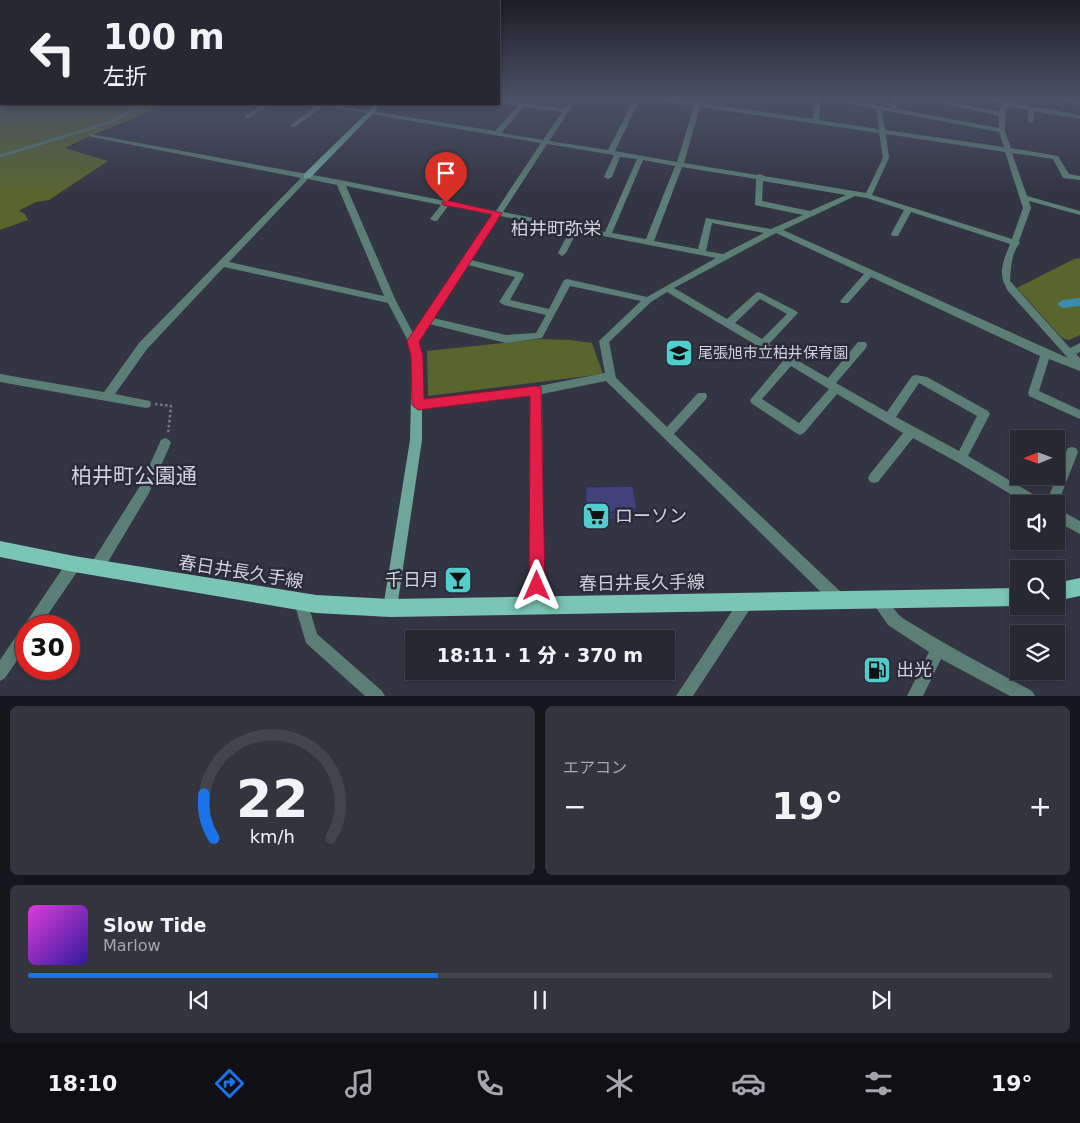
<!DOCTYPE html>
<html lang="ja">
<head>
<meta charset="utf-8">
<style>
  :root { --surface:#272832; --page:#33343e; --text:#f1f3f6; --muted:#a4a6ac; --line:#43444d; --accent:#1a73e8 }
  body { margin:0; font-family:"DejaVu Sans","Noto Sans JP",sans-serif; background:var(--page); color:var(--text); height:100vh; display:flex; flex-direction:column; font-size:19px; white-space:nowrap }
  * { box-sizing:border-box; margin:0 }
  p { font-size:16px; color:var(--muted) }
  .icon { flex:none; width:28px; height:28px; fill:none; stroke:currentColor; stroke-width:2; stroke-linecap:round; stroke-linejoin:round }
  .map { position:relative; height:696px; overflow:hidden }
  .panel { display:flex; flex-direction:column; gap:10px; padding:10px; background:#15161c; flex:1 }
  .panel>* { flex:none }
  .guide { position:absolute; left:0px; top:0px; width:500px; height:105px; box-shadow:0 2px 8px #0003,0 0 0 1px var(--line); background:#272832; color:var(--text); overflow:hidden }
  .needle { width:32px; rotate:269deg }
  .fabs { position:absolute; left:1010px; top:430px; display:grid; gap:10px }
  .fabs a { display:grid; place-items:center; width:55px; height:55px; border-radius:0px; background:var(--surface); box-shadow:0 2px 8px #0003,0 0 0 1px var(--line); font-size:25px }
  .speed { position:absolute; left:15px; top:615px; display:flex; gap:10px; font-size:25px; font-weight:700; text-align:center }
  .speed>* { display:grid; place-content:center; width:65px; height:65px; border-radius:50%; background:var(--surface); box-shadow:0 2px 8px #0003,0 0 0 1px var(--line); line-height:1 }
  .speed .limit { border:8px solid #d22; background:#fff; color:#111 }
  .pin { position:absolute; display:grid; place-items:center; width:42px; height:42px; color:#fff; margin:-51px -21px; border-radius:50% 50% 50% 0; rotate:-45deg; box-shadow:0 0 5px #0007 }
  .pin .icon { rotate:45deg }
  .me { position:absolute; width:55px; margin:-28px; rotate:0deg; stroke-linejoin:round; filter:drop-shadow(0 0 4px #0008) }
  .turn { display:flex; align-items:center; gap:18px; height:105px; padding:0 20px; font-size:22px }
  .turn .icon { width:65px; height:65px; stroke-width:2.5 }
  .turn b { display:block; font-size:35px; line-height:42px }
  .big { font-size:38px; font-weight:800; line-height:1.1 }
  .panel .tile { flex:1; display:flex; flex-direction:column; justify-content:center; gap:8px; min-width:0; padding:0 18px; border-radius:8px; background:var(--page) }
  .panel .dial { align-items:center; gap:0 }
  .dial svg { height:130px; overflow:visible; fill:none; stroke:var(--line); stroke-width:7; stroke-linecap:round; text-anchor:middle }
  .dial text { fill:var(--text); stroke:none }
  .song { display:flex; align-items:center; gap:15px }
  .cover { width:60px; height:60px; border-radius:8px; background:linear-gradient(135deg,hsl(300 70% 55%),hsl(250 70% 35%)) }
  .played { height:5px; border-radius:2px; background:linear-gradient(90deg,var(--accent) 40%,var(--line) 40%) }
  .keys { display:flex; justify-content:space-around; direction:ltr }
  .heat { display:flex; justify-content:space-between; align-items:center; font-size:28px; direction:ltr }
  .panel .tiles { flex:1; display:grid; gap:10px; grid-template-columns:1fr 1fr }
  .tile:last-child { grid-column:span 2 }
  .trip { position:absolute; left:405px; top:630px; width:270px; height:50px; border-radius:0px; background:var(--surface); box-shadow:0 2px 8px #0003,0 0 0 1px var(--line); font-weight:800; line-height:50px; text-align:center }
  .menu { display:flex; height:80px; justify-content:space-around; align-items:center; background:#101014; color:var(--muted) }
  .menu .icon { width:35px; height:35px }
  .menu .on { color:var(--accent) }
  .menu b { font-size:22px; color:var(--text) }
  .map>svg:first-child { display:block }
  .green { fill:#58662d }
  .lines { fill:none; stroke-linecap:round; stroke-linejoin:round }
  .canal { fill:#3c8bad; fill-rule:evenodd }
  .path { stroke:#767783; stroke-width:2.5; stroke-dasharray:2.5 2.5; stroke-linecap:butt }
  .lane { stroke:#5b7e76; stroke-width:3 }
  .street { fill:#5b7e76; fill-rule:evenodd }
  .secondary { fill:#6ea699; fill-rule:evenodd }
  .primary { fill:#7bc5b4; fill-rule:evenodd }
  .wall { fill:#393868 }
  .building { fill:#424179; stroke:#2e2e55 }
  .route { fill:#e11d48; stroke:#92132f }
  .labels { text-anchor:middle; stroke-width:5; stroke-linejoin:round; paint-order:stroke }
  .poi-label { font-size:15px; fill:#d0d1db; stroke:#2a2b39; text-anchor:start }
  .quarter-label { font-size:18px; fill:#d0d1db; stroke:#2a2b39 }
  .near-poi-label { font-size:18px; fill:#d0d1db; stroke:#2a2b39; text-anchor:start }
  .near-street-label { font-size:18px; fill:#d0d1db; stroke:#2a2b39 }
  .near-quarter-label { font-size:21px; fill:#d0d1db; stroke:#2a2b39 }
</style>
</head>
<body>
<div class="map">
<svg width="1080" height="696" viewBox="0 0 1080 696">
  <rect width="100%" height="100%" fill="#343543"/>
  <g class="green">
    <path d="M0,97L1,104H162C131,122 97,131 65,148L108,161L49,200L36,202L20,210L19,211L25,214L28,220L0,230Z"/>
    <polygon points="1080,258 1080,335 1069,340 1062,338 1017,288 1074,259"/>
    <polygon points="541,339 570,340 592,343 603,374 428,396 427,351"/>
  </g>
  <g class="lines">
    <polygon class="canal" points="1080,298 1080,306 1063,308 1057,304 1063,300"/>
    <polyline class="path" points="155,404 171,406 168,434"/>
    <polyline class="lane" points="0,156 111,122 145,104"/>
    <g class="street">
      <path d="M572,97H578L549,141L608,150L635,97H641L615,151L677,162L694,106L645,97H663L695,102L697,97H703L701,103L813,119L815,97H821L819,120L879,129L876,109L848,103L847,97H853V101L891,108L890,97H896L897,109L999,128V116L914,97H927L1000,112V107L1004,104L975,97H989L1009,101L1017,97H1025L1014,103L1080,115V119L1034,111V121L1031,123L1028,121V110L1009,106L1006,108L1005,131L1011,148L1058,156L1069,174L1080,176V180L1063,178L1053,159L1012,153L1027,196L1080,211V215L1029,201L1031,208L1019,241L1020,243C1011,253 1011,268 1010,281L1070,348L1080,343V352L1076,354L1080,358V371L1049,359L1039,391L1080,410V419L1029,396L1028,393L1040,356L871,277L848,303H842L840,301L842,299L864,274L776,233L674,288L727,319L756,293L759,292L796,311L798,313L796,315L769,344L828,378L858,342H866L867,345L866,348L836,383L887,412L912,376L916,375L927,377L988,411L990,414L968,456L1043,500L1045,504H1027L957,462L913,438L878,482L874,483L870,482L868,478L870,474L903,433L837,394L804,433L800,435L796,433L751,403L750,400L783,361L667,292L651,302L609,342L616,378L667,427L698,393H706L707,396L706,399L674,434L844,595L846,600L844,605L839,607L834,605L606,381L542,394L544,605L542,610L537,612L532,610L530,605L532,396L418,409L414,408L413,405L414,402L418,401L539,386L605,373L599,341L641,301L570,286L542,338L506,343L429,324L418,341L422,356L417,360L412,356L408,341L388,303L224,267L147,349L115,394L150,401L151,404L150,407L146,408L0,382V374L104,392L139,343L301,178L92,137L90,136V134L340,180L496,211L541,143L323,106L295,127L290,126L317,105L316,104H328L495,131L518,106L499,103V99L564,109ZM524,107L562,112L543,140L501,133ZM700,107L879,133L883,158L866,193L764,176L760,174L757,175L684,163ZM882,110L999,132L1004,147L885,130ZM886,134L1005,152L1023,208L1012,239L872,195L889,158ZM547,144L614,155L604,177L608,179L612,177L620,157L637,159L605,232L503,212ZM643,160L675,166L646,239L612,233ZM682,167L756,179L755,205L803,215L771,229L706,218L698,249L654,241ZM308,179L337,185L384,296L229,262ZM763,181L846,195L810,211L762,201ZM346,186L441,205L430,219L434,221H437L448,206L493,215L413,333L396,301ZM855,196L867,198L904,210L891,234L892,236H898L911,212L1010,244C1003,262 997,273 1008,291L1068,358L783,230ZM500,216L570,230L558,253L562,256L566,253L577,231L716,258L647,297L567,279L564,280L549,309L510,300L524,275L523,273L471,260ZM712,223L764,233L723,254L706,251ZM468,265L515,277L499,302L504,305L546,315L536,333L506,335L433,318ZM760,299L787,314L762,339L735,323ZM791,366L829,389L799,423L762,399ZM919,383L977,416L959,451L896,417Z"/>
      <polygon points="1047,97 1061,97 1080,101 1080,105"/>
      <polygon points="264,104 271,104 249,118 245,118 245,116"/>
      <polygon points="165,438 169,440 171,443 149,493 102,572 97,574 92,572 90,567 92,562 140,486 161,440"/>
      <polygon points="1072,447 1076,448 1078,452 1056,508 1056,504 1046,504 1066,452 1068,448"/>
      <polygon points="1056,508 1080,521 1080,534 1056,521"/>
      <polygon points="74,557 79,559 81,564 79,569 40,626 26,626 26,647 5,678 0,681 0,660 21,629 25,627 27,621 69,559"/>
      <path d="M877,592C889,597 893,612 904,619C946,645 989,668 1032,691L1035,696H1010L941,659L923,696H907L929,652L888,625L870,599L872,594Z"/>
      <polygon points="747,594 752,596 754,601 752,606 693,696 676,696 742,596"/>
      <polygon points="301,595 306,597 317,634 382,691 385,696 365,696 306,643 294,602 296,597"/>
    </g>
    <g class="secondary">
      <polygon points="376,104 382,104 310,178 304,178 304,174"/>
      <polygon points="417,352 422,356 422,440 397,608 395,613 390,615 385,613 383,608 410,440 412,356"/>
    </g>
    <g class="primary">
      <polygon points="0,541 74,556 316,595 390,599 1019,588 1019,606 390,617 316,613 74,572 0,557"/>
      <polygon points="1080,578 1080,596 1056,601 1056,583"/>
    </g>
  </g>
  <polygon class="wall" points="585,487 637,509 635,517 625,517 624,519 586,519 585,495"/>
  <polygon class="building" points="633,486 637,509 626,509 626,512 587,512 585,487"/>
  <linearGradient id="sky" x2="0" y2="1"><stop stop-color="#1d1d25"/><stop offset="0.5" stop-color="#4a5166"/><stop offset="1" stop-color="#4a5166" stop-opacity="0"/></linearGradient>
  <rect width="1080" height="195" fill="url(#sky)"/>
  <polygon class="route" points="446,200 502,213 419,342 423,356 424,399 536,386 541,387 545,586 543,592 537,594 532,592 529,586 530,396 418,410 412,405 411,356 407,341 492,214 443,205 442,203"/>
  <defs>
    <g id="school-square" transform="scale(1.4375)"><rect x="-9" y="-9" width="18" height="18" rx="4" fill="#52cdce" stroke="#2a2b39"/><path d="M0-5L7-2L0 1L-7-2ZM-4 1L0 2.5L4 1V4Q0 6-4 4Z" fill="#111"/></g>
    <g id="supermarket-square" transform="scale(1.4375)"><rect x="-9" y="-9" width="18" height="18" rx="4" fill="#52cdce" stroke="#2a2b39"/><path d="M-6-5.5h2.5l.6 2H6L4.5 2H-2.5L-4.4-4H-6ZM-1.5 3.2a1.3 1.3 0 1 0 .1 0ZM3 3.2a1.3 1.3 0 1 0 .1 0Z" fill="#111"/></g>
    <g id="bar-square" transform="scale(1.4375)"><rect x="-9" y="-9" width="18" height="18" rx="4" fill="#52cdce" stroke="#2a2b39"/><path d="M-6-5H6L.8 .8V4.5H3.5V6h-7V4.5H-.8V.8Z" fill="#111"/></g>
    <g id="fuel-square" transform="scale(1.4375)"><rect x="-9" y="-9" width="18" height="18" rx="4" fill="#52cdce" stroke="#2a2b39"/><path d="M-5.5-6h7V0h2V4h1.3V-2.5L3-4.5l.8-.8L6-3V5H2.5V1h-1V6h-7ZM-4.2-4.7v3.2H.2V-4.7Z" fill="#111"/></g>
  </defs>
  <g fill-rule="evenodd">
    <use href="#school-square" x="679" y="353"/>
    <use href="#supermarket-square" x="596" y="516"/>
    <use href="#bar-square" x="458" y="580"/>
    <use href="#fuel-square" x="877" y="670"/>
  </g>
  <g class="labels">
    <g class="poi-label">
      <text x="698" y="358">尾張旭市立柏井保育園</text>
    </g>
    <g class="quarter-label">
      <text x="556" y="235">柏井町弥栄</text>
    </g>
    <g class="near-poi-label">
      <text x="615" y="522">ローソン</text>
      <text x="439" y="586" text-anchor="end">千日月</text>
      <text x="896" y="676">出光</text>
    </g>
    <g class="near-street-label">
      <text transform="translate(241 572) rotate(9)" y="6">春日井長久手線</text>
      <text transform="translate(642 583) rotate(-1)" y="6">春日井長久手線</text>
    </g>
    <g class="near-quarter-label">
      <text x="134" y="483">柏井町公園通</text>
    </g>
  </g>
</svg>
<div class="fabs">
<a><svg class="needle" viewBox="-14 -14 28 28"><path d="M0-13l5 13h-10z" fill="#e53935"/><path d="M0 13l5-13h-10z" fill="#a4a6ac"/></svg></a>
<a><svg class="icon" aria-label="sound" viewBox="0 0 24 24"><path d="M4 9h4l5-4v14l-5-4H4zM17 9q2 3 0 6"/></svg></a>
<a><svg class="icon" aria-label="search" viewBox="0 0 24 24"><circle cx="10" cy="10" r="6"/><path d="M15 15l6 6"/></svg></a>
<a><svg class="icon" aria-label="layers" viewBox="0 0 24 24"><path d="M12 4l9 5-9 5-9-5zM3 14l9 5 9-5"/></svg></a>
</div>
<div class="speed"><div class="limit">30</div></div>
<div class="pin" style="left:446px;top:203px;background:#d93025"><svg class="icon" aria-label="arrive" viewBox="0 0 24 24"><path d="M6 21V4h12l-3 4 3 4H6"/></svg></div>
<svg class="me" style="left:537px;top:586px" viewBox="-20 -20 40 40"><path d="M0-17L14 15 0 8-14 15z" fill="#e11d48" stroke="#fff" stroke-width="4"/></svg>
<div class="trip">18:11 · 1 分 · 370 m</div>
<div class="guide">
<div class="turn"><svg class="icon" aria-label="left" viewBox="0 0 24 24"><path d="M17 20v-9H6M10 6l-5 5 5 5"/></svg><div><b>100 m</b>左折</div></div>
</div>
</div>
<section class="panel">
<div class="tiles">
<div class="tile dial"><svg viewBox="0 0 100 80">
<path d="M14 69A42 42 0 1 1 86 69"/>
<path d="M14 69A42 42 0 0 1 8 42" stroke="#1a73e8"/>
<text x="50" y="56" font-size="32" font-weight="700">22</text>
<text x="50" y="72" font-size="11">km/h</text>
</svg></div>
<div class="tile"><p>エアコン</p>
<div class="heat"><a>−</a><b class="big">19°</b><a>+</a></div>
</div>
<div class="tile">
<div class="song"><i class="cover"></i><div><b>Slow Tide</b><p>Marlow</p></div></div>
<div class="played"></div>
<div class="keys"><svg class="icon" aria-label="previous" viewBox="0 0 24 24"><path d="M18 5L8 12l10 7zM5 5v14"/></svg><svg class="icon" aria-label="pause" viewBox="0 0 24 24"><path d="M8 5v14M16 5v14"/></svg><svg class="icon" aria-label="next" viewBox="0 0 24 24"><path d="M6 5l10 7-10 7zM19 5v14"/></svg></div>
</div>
</div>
</section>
<nav class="menu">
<b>18:10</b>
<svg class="icon on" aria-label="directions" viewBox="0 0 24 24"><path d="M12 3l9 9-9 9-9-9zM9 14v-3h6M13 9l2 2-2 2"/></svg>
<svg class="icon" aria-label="music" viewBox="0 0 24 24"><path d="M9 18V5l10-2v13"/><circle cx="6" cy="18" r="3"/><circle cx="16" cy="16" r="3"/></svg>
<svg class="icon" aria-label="phone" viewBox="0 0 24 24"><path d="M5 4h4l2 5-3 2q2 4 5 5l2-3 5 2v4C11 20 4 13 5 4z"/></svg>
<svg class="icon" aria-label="climate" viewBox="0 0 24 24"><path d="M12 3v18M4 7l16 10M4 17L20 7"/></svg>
<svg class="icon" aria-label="car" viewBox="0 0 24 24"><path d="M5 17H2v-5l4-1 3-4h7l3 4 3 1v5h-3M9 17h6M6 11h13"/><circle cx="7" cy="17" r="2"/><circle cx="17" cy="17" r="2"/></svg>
<svg class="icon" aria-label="filters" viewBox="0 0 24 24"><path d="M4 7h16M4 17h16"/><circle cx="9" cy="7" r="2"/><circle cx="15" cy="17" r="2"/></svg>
<b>19°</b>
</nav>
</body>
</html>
